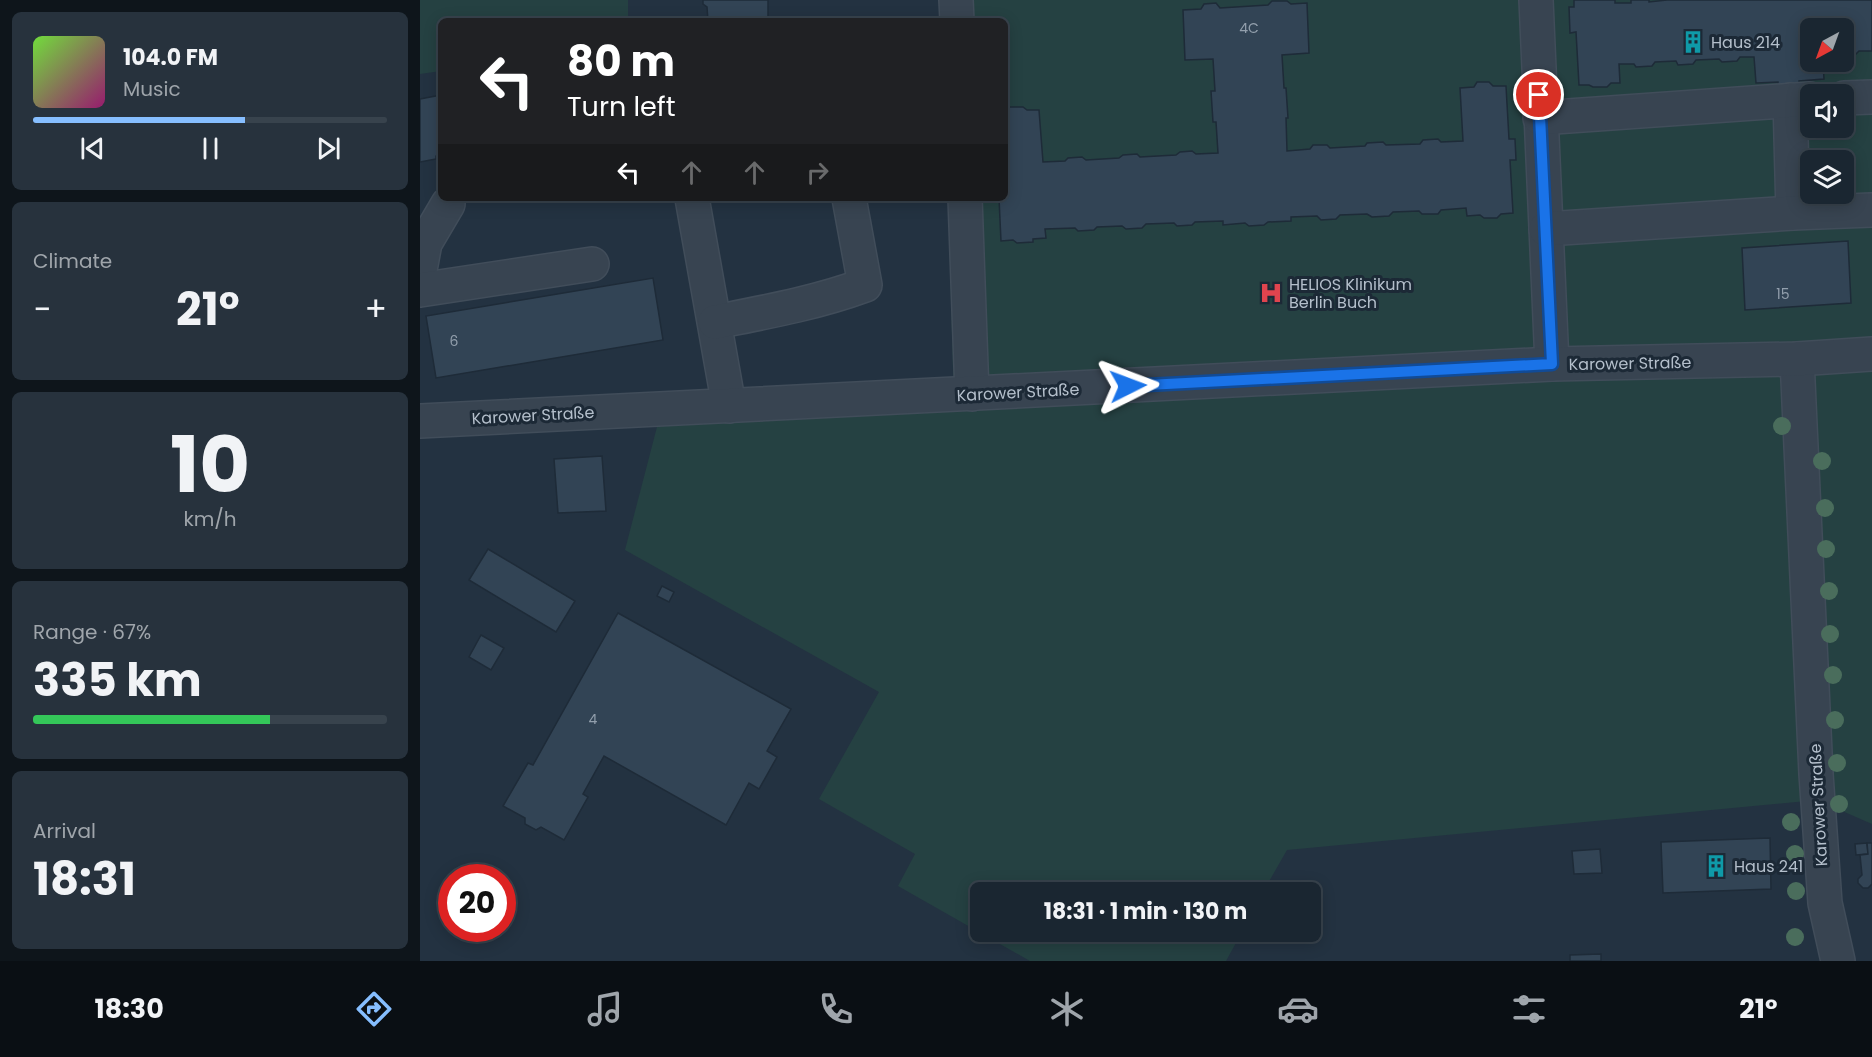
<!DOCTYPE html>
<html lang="en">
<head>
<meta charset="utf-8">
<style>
  :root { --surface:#1a2631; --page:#27323d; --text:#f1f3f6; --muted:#9fa5ab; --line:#38434d; --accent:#86beff }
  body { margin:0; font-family:Poppins,sans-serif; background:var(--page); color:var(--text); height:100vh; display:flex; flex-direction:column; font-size:22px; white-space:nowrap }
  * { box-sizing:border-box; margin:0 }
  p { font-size:20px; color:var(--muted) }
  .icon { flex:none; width:33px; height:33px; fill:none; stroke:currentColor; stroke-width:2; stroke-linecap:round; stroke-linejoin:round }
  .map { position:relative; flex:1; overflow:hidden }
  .sheet { display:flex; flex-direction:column; gap:12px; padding:12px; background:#0e151b; width:420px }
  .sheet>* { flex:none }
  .top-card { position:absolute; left:18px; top:18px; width:570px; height:183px; border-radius:9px; box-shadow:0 3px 15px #0003,0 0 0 2px var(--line); background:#202124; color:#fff; overflow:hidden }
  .needle { width:39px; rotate:221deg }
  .tools { position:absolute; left:1380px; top:18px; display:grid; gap:12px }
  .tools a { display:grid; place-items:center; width:54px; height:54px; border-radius:9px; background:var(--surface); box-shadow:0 3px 15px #0003,0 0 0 2px var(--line); font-size:30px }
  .speed { position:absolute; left:18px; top:864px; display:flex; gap:12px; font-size:30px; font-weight:700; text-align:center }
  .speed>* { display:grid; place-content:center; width:78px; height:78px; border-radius:50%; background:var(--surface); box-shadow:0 3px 15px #0003,0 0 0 2px var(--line); line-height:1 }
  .speed .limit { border:9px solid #d22; background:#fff; color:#111 }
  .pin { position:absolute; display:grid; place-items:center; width:51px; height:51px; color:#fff; margin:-26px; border:3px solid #fff; border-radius:50%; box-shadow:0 2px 6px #0007 }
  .me { position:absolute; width:66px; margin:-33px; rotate:87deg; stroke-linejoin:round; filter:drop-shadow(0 0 4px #0008) }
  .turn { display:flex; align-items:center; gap:21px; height:126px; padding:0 30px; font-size:27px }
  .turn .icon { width:78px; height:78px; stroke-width:2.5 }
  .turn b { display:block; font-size:42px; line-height:51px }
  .lanes { display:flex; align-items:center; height:57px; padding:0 30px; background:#0003; justify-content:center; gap:30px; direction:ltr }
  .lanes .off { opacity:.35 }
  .big { font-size:45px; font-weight:700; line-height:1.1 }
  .sheet .card { flex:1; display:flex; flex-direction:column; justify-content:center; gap:9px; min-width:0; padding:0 21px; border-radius:9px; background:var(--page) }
  .sheet .dial { align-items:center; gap:0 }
  .dial b { font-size:78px; line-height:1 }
  .song { display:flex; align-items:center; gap:18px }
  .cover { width:72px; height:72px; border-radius:9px; background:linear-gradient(135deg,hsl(100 70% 55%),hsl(320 70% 35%)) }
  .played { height:6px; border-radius:3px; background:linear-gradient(90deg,var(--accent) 60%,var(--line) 60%) }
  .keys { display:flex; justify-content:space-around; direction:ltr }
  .heat { display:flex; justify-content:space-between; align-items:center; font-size:33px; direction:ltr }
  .charge { height:9px; border-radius:4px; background:linear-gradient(90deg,#34c759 67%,var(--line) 0) }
  .trip { position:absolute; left:550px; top:882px; width:351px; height:60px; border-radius:9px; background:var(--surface); box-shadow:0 3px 15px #0003,0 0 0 2px var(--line); font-weight:700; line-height:60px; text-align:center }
  .tab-bar { display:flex; height:96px; justify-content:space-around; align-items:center; background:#0a0f14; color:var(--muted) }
  .tab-bar .icon { width:42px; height:42px }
  .tab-bar .active { color:var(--accent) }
  .tab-bar b { font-size:27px; color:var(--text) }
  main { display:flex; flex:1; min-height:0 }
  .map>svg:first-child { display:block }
  .green { fill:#254142; fill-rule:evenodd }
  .building { fill:#324455; stroke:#1e2b38; stroke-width:1.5 }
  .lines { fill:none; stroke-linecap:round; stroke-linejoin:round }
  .minor-casing { stroke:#414d5a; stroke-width:36 }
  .minor { stroke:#384451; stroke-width:33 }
  .tree { fill:#4a6d5c }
  .route-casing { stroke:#114b97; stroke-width:15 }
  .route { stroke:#1a73e8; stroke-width:10 }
  .labels { text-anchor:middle; stroke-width:6; stroke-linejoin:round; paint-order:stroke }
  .number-label { font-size:14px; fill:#929fac }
  .poi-label { font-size:16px; fill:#b4bfcb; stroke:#1c2936; text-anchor:start }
  .street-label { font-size:16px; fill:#b4bfcb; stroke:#1c2936 }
</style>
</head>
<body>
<main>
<section class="sheet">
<div class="card">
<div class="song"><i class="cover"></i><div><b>104.0 FM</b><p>Music</p></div></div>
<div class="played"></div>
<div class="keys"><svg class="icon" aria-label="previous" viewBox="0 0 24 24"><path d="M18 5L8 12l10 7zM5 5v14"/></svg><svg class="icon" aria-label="pause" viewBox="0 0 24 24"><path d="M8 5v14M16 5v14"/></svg><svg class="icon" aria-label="next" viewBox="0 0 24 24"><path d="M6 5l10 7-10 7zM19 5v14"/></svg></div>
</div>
<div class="card"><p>Climate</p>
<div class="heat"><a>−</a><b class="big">21°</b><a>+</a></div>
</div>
<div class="card dial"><b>10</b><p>km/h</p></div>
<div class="card"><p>Range · 67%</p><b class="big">335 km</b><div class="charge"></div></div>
<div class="card"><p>Arrival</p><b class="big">18:31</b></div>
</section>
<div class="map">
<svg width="1452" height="961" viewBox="0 0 1452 961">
  <rect width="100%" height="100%" fill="#233241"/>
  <g class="green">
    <polygon points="0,0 208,0 208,21 21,21 21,71 0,74"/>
    <path d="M522,0H1452V824L1397,800L867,850L843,892H561V932H822L806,961H610L478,886L495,854L399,799L459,692L205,550L238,423L534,406L528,198H585V21H522ZM1390,28H1424V62H1390ZM1390,94H1424V128H1390ZM1390,160H1424V194H1390Z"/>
  </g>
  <g class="building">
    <polygon points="283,0 348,0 348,21 288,21 287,7 283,4"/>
    <polygon points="1154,0 1195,0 1195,3 1211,3 1211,0 1229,0 1229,2 1247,0 1452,0 1452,51 1439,51 1435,55 1424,56 1424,28 1390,28 1390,62 1403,62 1404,79 1379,81 1379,84 1358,85 1358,82 1336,83 1334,57 1320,57 1317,61 1302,62 1299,59 1276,60 1273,64 1258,65 1256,61 1235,62 1232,66 1216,67 1214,64 1199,64 1200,83 1191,83 1187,87 1173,87 1169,85 1159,85 1156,32 1150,33 1149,7 1154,7"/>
    <polygon points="852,1 867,1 871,4 887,3 889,53 862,55 864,88 866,88 868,118 866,118 867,151 890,149 893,145 907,145 910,148 945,146 947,143 963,142 966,145 1000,144 1003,140 1018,139 1021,142 1043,141 1040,88 1054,87 1057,82 1069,82 1073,86 1086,86 1089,139 1095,139 1096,160 1090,160 1093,213 1081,214 1077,218 1064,218 1060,215 1047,216 1046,208 1021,210 1018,214 1002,214 999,211 973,212 969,216 952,217 947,214 920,215 916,219 901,220 897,216 871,217 871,221 848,222 844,225 829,226 825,223 803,225 803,221 775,222 772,225 757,226 754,223 726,224 722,228 706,229 702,226 677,227 674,230 658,231 655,228 625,229 626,238 613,239 613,242 597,243 593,240 581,241 579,198 585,198 585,111 590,107 603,107 607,110 619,110 623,162 645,161 648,158 662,157 666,160 699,158 703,155 717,154 720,157 756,155 760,152 772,151 776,154 798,153 796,122 793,122 791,91 795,91 793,59 765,60 763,10 781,9 784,4 796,3 800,8 848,5"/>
    <polygon points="21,95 21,155 16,156 16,159 0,162 0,99"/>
    <polygon points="1428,241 1431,303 1325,310 1322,248"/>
    <polygon points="233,278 243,340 16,378 6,316"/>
    <polygon points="182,456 186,511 138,513 134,459"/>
    <polygon points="68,549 155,601 136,632 49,580"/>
    <polygon points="242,586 254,592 249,602 237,596"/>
    <polygon points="198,613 371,709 347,751 357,757 339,789 329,783 306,825 184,756 163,794 168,797 144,840 121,827 116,830 105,824 105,818 83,806 108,763 113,765"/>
    <polygon points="61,635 84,648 71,670 49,657"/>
    <polygon points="1350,838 1351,889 1243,893 1241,842"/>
    <polygon points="1447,843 1448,854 1436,855 1435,844"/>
    <polygon points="1447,843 1452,843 1452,884 1448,888 1443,888 1438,883 1438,879 1442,875 1440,855 1448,854"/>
    <polygon points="1180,849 1182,873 1154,874 1152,851"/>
    <polygon points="1181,954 1181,961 1150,961 1150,955"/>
  </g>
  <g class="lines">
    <g class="minor-casing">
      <g id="minor">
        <polyline points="536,0 537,21"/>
        <polyline points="1116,0 1132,364"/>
        <polyline points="1424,98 1452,97"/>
        <polyline points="1370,100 1373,213"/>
        <polyline points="1120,118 1390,99"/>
        <polyline points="272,198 309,406"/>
        <polyline points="545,198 552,394"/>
        <polyline points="1126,229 1373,213 1452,210"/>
        <polyline points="0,270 5,243 28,204"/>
        <polyline points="0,290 172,264"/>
        <path d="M295,322C346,312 396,303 445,285L429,198"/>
        <polyline points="1377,359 1396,774 1405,903 1418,961"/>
        <polyline points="0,421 1132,364 1377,359 1452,354"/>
      </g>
    </g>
    <use href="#minor" class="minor"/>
  </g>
  <g class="tree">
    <circle cx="1362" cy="426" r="9"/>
    <circle cx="1402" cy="461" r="9"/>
    <circle cx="1405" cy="508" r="9"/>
    <circle cx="1406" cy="549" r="9"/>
    <circle cx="1409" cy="591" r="9"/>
    <circle cx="1410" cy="634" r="9"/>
    <circle cx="1413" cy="675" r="9"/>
    <circle cx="1415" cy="720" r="9"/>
    <circle cx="1417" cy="763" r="9"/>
    <circle cx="1419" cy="804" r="9"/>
    <circle cx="1371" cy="822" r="9"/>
    <circle cx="1375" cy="854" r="9"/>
    <circle cx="1376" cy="891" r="9"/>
    <circle cx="1375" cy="937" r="9"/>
  </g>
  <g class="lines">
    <g class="route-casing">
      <polyline id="route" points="708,386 1132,364 1119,95"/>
    </g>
    <use href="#route" class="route"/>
  </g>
  <defs>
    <g id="building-bare" transform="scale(1.8)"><path d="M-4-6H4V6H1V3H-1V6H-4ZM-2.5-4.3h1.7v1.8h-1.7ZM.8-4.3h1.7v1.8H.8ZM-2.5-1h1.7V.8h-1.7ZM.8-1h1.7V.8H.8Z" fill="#0f9aa8" stroke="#1c2936" stroke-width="2.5" paint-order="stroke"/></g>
    <g id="hospital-bare" transform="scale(1.8)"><path d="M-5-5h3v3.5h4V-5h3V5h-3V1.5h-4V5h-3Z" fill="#e0444e" stroke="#1c2936" stroke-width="2.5" paint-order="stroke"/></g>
  </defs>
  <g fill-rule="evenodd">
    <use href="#building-bare" x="1273" y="42"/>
    <use href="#hospital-bare" x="851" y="293"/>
    <use href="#building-bare" x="1296" y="866"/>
  </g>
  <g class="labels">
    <g class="number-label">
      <text x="829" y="33">4C</text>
      <text x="1363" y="299">15</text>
      <text x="34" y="346">6</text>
      <text x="173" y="724">4</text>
    </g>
    <g class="poi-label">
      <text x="1291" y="48">Haus 214</text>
      <text x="869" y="290">HELIOS Klinikum<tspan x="869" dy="18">Berlin Buch</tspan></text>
      <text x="1314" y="872">Haus 241</text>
    </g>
    <g class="street-label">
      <text transform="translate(1210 363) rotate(-1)" y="6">Karower Straße</text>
      <text transform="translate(598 392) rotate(-3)" y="6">Karower Straße</text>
      <text transform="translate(113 415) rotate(-3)" y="6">Karower Straße</text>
      <text transform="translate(1398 805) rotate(-93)" y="6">Karower Straße</text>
    </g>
  </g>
</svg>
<div class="tools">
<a><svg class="needle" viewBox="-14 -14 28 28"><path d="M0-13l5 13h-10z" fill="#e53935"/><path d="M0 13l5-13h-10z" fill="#9fa5ab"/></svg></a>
<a><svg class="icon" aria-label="sound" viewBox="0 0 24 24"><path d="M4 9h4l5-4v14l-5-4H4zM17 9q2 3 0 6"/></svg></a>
<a><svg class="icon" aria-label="layers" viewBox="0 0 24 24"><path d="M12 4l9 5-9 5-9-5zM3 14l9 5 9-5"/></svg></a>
</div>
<div class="speed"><div class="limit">20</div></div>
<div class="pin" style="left:1119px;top:95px;background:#d93025"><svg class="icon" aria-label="arrive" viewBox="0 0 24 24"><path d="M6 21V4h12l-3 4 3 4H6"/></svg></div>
<svg class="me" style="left:708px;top:386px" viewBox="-20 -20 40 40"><path d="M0-17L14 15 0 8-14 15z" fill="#1a73e8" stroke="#fff" stroke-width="4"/></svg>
<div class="trip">18:31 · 1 min · 130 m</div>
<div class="top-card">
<div class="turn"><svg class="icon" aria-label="left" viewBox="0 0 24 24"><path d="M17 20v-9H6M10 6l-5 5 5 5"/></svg><div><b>80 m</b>Turn left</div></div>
<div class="lanes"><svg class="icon" aria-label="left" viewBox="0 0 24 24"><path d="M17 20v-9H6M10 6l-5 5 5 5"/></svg><svg class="icon off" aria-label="ahead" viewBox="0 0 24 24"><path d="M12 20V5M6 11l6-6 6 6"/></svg><svg class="icon off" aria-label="ahead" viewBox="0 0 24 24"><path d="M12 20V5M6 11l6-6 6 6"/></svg><svg class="icon off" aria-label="right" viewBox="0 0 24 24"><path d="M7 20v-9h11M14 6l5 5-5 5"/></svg></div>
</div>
</div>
</main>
<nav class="tab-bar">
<b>18:30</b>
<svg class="icon active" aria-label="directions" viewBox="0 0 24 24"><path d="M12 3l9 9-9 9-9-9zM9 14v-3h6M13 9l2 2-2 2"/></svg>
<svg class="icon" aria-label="music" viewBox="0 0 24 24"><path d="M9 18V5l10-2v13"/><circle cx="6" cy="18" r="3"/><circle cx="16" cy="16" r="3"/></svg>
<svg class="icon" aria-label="phone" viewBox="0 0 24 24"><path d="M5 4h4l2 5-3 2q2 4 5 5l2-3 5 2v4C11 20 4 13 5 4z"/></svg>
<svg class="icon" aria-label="climate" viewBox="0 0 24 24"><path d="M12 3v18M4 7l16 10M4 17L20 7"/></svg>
<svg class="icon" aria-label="car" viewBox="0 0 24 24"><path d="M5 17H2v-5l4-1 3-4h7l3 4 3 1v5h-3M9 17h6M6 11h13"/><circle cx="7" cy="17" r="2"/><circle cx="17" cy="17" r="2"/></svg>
<svg class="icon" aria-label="filters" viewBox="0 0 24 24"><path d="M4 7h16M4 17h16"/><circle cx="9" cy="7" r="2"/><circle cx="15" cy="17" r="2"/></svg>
<b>21°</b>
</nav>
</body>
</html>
